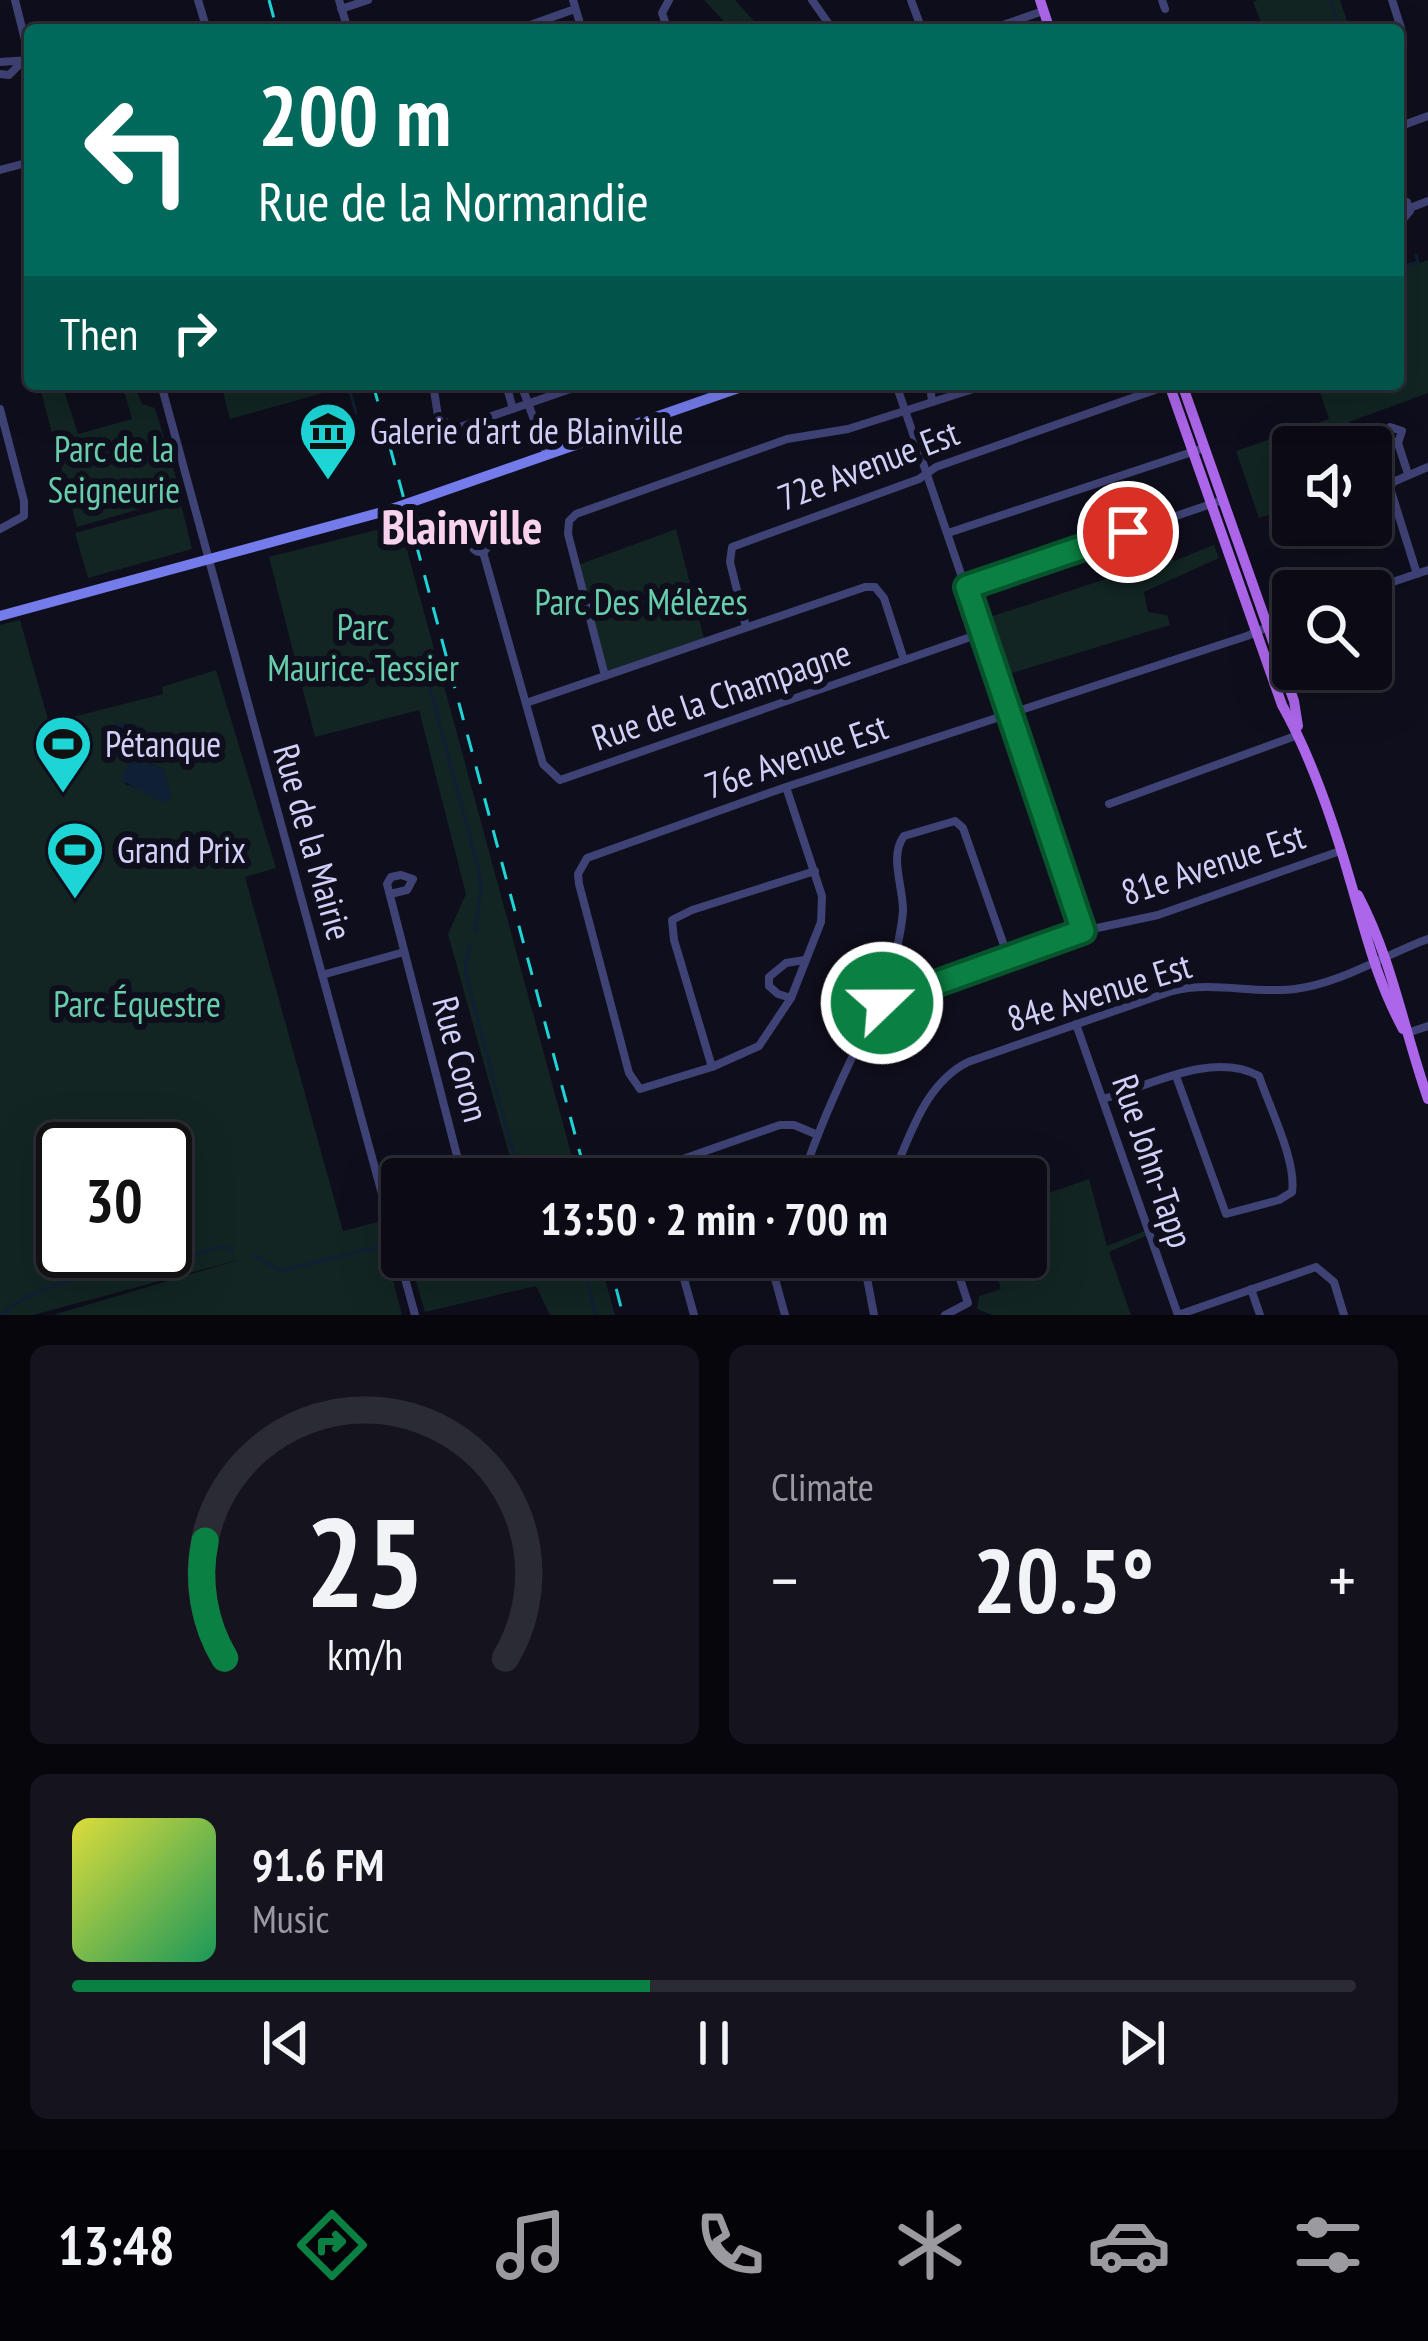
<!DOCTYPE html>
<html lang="en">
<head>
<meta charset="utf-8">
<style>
  :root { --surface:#0b0a15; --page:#14131e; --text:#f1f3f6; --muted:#9a9aa0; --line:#2b2b34; --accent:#0b8043 }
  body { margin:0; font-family:"PT Sans Narrow",sans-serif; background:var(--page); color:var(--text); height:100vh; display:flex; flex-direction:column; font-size:45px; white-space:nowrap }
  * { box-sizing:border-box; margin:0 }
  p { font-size:39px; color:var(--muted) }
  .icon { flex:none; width:66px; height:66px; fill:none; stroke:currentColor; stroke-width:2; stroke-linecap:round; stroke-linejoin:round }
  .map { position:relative; height:1315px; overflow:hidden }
  .details { display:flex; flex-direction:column; gap:30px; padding:30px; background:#06060c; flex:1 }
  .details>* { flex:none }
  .top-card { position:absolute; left:24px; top:24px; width:1380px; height:366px; border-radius:12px; box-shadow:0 12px 48px #0002,0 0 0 3px var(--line); background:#00695c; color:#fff; overflow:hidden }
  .controls { position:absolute; left:1272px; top:426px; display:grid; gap:24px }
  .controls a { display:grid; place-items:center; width:120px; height:120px; border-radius:12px; background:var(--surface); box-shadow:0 12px 48px #0002,0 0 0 3px var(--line); font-size:60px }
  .speed { position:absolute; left:36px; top:1122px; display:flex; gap:24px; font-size:60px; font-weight:700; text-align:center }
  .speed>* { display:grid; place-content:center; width:156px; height:156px; border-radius:50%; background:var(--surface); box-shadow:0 12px 48px #0002,0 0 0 3px var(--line); line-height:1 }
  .speed .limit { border:6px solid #111; border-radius:18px; background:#fff; color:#111 }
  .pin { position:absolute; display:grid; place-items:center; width:102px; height:102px; color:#fff; margin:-51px; border:6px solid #fff; border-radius:50%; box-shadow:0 3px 12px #0007 }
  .me { position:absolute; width:132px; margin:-66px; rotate:68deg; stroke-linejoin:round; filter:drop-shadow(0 0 9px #0008) }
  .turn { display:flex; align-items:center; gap:42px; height:252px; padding:0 36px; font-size:54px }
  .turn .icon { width:156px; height:156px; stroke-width:2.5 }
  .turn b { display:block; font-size:84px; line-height:102px }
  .then { display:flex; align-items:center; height:114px; padding:0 36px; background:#0003; gap:24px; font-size:45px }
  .big { font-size:90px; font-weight:600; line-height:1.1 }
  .details .card { flex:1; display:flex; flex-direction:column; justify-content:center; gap:18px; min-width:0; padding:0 42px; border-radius:18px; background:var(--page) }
  .details .dial { align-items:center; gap:0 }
  .dial svg { height:312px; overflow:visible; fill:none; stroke:var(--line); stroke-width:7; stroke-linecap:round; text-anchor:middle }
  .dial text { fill:var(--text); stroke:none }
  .song { display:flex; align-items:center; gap:36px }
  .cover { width:144px; height:144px; border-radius:18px; background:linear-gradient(135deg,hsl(60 70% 55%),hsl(150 70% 35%)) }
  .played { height:12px; border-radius:6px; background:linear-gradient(90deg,var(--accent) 45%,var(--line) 45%) }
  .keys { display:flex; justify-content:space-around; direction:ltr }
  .heat { display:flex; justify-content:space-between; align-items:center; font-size:66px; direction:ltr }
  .details .tiles { flex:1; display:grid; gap:30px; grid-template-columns:1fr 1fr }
  .card:last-child { grid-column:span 2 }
  .trip { position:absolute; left:381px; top:1158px; width:666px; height:120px; border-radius:12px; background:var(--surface); box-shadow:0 12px 48px #0002,0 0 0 3px var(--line); font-weight:600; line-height:120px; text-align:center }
  .dock { display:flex; height:192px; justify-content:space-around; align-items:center; background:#040408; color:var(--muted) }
  .dock .icon { width:84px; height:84px }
  .dock .selected { color:var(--accent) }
  .dock b { font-size:54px; color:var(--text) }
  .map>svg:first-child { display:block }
  .green { fill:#122523; fill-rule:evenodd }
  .water { fill:#0f2035 }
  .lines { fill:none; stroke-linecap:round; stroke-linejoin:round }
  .stream { stroke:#0f2035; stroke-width:3 }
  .street { stroke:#3f4275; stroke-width:8 }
  .secondary { stroke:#747ceb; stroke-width:10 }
  .primary { stroke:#ac66e9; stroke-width:10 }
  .rail { stroke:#1ed5d6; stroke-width:3; stroke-dasharray:18 15; stroke-linecap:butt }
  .route-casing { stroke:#07532c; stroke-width:30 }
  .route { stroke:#0b8043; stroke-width:21 }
  .labels { text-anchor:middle; stroke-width:12; stroke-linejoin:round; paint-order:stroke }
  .poi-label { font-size:36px; fill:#d1d0f8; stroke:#0f0e1c; text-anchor:start }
  .park-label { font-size:36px; fill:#67cdaa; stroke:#0f0e1c }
  .street-label { font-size:36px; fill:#d1d0f8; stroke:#0f0e1c }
  .district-label { font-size:48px; font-weight:bold; fill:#f9d2ee; stroke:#0f0e1c }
</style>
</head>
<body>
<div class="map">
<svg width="1428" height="1315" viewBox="0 0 1428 1315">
  <rect width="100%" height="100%" fill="#0f0e1c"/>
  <g class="green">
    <polygon points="704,0 735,0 762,30 732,30"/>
    <polygon points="1258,0 1340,0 1350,30 1264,30 1253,2"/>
    <polygon points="1428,260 1428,393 1349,422 1356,447 1293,447 1293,507 1259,518 1236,451 1329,419 1317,384 1398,384 1398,270"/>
    <polygon points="39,384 62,384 78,434 132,419 122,384 134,384 142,404 155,408 182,497 77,527"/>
    <polygon points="221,384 339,384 341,388 230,419"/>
    <polygon points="181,504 192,549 88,578 75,533"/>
    <polygon points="400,524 578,1179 516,1179 448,934 466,894 419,710 315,737 269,557"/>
    <polygon points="676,529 704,638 606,673 578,565"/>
    <polygon points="1214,545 1219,558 1144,592 1148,612 1167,615 1170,625 1009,674 990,617 1109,578 1108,569 1170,550 1174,561"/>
    <path d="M20,620L49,723L163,694L162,687L216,670L276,868L245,877L343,1231L378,1222L402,1315H53L242,1259L33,1315H0V625ZM121,723L142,727L153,736L142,754L143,760L163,769L171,796L169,800L125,784L129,764ZM63,1149H165V1251H63Z"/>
    <polygon points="1089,1179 1107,1246 1147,1230 1148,1235 1109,1252 1131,1315 992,1315 977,1309 979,1296 1001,1289 991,1257 1026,1257 1026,1201"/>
    <polygon points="409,1257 599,1257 615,1315 550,1315 536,1286 425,1312"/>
  </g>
  <polygon class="water" points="121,723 142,727 153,736 142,755 144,761 163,769 172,796 169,800 161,802 121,780 128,764 100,743 106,726"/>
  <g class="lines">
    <g class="stream">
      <polyline points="1318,30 1338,23 1330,0"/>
      <polyline points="1398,268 1418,262 1416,255"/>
      <polyline points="348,384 356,413"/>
      <polyline points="420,651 479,871 481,891 475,931"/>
      <polyline points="470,945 465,966 468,983 520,1179"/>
      <polyline points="254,1255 280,1271 379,1247"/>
      <polyline points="568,1257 588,1284 596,1315"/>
      <path d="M1,1315C49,1274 110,1275 170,1264C192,1261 210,1242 232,1249"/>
    </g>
    <g class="street">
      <polyline points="15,0 30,60"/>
      <polyline points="198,0 207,30"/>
      <polyline points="339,0 348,30"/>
      <polyline points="573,0 582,30"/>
      <polyline points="812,0 833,30"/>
      <polyline points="911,0 922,30"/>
      <polyline points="1162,0 1165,9"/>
      <polyline points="1392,0 1401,28 1398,34"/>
      <polyline points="341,9 368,0"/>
      <polyline points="516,30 575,9"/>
      <polyline points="668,30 662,13 669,0"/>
      <polyline points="989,30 1043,11"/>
      <polyline points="0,62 30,60"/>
      <polyline points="0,74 9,75 20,64"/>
      <polyline points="1398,127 1428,116"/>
      <polyline points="0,170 30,162"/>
      <polyline points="1398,199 1407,202 1410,211 1405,217 1398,218"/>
      <polyline points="1410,208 1428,201"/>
      <polyline points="161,384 415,1315"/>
      <polyline points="433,384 438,416 454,429 585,384"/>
      <polyline points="506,384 513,409"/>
      <polyline points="521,384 547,455"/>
      <polyline points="896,384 1083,931"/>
      <polyline points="930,384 932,402"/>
      <polyline points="0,409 24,501 24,516 0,529"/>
      <polyline points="1398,443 1386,439 1390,427 1402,431 1398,443 1408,474"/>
      <polyline points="948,533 1204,448"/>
      <circle cx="480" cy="544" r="8"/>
      <polyline points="483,552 543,764 560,780 982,633"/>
      <polyline points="1417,574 1390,488 1393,482 1428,467"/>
      <polyline points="967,587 1223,500"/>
      <polyline points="1366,591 1428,570"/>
      <polyline points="746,627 730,562 732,547 919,479 936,467 1169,385"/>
      <polyline points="605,676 568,534 569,521 576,514 787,439 848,429 989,384"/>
      <polyline points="526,703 865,587 875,587 884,598 904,660"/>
      <polyline points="786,787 822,896 821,922 791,998 759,1046 712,1067 640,1089 629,1073 579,884 578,874 587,858 786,787 1247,636 1293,616"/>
      <polyline points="1109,804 1298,735"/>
      <polyline points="390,894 407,890 413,879 401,875 391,877 387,884 463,1179"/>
      <polyline points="322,975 404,952"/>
      <path d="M897,995C888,967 902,938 903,910C903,886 889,856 904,836L955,821L963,828L1008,957"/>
      <polyline points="791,998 778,994 769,986 769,977 786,963 805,960"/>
      <polyline points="1076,1024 1178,1315"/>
      <polyline points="1407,1033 1428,1026"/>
      <polyline points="712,1067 674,940 672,920 692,910 815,871"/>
      <path d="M1103,1099L1113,1096C1156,1082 1215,1052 1259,1076C1269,1106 1297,1162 1292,1192L1279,1200L1226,1214L1176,1076"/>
      <polyline points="895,1171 912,1179"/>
      <polyline points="657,1179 663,1166 780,1125 794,1125 818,1135"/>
      <path d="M803,1179C809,1149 866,1017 887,1000L1083,931L1158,915L1340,851"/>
      <path d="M891,1179C910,1137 924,1084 968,1062L1172,991C1214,981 1254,994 1295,989C1342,983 1384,955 1428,939"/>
      <polyline points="678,1257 694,1315"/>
      <polyline points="769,1257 785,1315"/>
      <polyline points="863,1257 874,1315"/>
      <polyline points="1251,1289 1260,1315"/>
      <polyline points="945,1315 968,1303 953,1257"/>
      <polyline points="1178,1315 1316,1267 1334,1282 1344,1315"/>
    </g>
    <polyline class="secondary" points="0,616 386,511 750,384"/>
    <g class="primary">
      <polyline points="1040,0 1050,30"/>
      <path d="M1169,384L1282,705C1312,758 1333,821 1350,880C1366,934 1376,979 1403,1029"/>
      <polyline points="1182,384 1294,701 1298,726"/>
      <path d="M1358,895C1392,959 1404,1031 1428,1099"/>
    </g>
    <g class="rail">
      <polyline points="269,0 277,30"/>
      <polyline points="373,384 587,1179"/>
      <polyline points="608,1257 623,1315"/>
    </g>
  </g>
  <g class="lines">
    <g class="route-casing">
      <polyline id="route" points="882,1003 1083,931 967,587 1128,532"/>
    </g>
    <use href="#route" class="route"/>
  </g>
  <defs>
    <g id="museum-pin" transform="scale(3)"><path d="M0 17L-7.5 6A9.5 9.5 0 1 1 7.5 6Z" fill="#1ed5d6" stroke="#0f0e1c"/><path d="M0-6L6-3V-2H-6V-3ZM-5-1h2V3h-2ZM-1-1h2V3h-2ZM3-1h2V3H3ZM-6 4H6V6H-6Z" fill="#111"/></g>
    <g id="stadium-pin" transform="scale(3)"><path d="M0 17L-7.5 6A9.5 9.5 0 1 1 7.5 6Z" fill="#1ed5d6" stroke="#0f0e1c"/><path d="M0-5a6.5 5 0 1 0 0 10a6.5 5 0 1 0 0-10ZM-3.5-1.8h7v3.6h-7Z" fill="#111"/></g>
  </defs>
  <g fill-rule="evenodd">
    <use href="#museum-pin" x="328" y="431"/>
    <use href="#stadium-pin" x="63" y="744"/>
    <use href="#stadium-pin" x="75" y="850"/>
  </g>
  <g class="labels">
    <g class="poi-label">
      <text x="370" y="444">Galerie d'art de Blainville</text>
      <text x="105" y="757">Pétanque</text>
      <text x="117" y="863">Grand Prix</text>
    </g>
    <g class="park-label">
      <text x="114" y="462">Parc de la<tspan x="114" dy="41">Seigneurie</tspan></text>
      <text x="641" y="615">Parc Des Mélèzes</text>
      <text x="363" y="640">Parc<tspan x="363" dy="41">Maurice-Tessier</tspan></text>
      <text x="137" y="1017">Parc Équestre</text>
    </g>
    <g class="street-label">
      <text transform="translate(868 465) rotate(-21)" y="13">72e Avenue Est</text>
      <text transform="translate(721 695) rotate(-19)" y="13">Rue de la Champagne</text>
      <text transform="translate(796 756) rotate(-19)" y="13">76e Avenue Est</text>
      <text transform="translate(313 842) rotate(74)" y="13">Rue de la Mairie</text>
      <text transform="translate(1213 864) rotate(-18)" y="13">81e Avenue Est</text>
      <text transform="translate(1099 992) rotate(-17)" y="13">84e Avenue Est</text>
      <text transform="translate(461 1059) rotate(75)" y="13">Rue Coron</text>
      <text transform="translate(1153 1161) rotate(71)" y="13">Rue John-Tapp</text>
    </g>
    <g class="district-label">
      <text x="462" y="544">Blainville</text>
    </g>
  </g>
</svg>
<div class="controls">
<a><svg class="icon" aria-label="sound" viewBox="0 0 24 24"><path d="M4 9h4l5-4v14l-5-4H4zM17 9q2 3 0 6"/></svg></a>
<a><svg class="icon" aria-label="search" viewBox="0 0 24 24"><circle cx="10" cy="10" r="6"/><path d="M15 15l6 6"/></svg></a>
</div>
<div class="speed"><div class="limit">30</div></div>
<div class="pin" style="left:1128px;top:532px;background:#d93025"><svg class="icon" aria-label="arrive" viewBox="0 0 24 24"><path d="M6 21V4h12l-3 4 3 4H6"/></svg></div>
<svg class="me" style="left:882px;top:1003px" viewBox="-20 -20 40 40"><circle r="17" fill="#0b8043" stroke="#fff" stroke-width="3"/><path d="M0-11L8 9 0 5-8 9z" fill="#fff"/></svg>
<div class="trip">13:50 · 2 min · 700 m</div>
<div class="top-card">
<div class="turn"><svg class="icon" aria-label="left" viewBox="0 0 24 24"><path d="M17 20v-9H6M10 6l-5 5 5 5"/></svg><div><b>200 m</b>Rue de la Normandie</div></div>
<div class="then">Then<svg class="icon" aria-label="right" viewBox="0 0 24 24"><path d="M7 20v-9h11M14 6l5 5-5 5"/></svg></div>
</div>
</div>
<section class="details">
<div class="tiles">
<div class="card dial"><svg viewBox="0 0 100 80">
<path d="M14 69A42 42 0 1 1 86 69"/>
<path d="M14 69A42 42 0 0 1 9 39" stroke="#0b8043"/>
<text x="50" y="56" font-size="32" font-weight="700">25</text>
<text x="50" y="72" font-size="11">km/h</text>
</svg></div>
<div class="card"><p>Climate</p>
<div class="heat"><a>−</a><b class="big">20.5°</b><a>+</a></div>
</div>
<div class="card">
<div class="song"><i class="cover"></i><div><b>91.6 FM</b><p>Music</p></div></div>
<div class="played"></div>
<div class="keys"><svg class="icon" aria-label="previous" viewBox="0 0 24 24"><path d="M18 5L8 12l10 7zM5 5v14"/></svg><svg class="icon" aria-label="pause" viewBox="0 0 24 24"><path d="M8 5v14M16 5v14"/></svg><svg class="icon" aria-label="next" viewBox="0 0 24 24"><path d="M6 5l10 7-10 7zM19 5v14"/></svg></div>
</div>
</div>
</section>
<nav class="dock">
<b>13:48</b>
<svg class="icon selected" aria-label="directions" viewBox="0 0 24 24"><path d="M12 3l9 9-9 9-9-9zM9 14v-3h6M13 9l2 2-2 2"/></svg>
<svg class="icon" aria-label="music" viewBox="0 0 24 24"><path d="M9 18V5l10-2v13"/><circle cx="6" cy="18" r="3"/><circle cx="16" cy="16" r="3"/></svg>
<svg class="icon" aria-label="phone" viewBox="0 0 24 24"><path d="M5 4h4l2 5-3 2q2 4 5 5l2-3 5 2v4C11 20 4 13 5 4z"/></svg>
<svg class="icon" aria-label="climate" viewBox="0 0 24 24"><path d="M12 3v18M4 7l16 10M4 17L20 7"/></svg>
<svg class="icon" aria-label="car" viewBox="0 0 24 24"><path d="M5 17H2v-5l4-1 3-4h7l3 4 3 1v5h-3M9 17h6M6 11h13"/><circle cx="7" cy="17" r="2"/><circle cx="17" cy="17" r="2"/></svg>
<svg class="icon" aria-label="filters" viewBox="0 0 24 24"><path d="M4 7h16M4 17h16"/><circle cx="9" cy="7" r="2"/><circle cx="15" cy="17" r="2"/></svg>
</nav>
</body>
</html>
